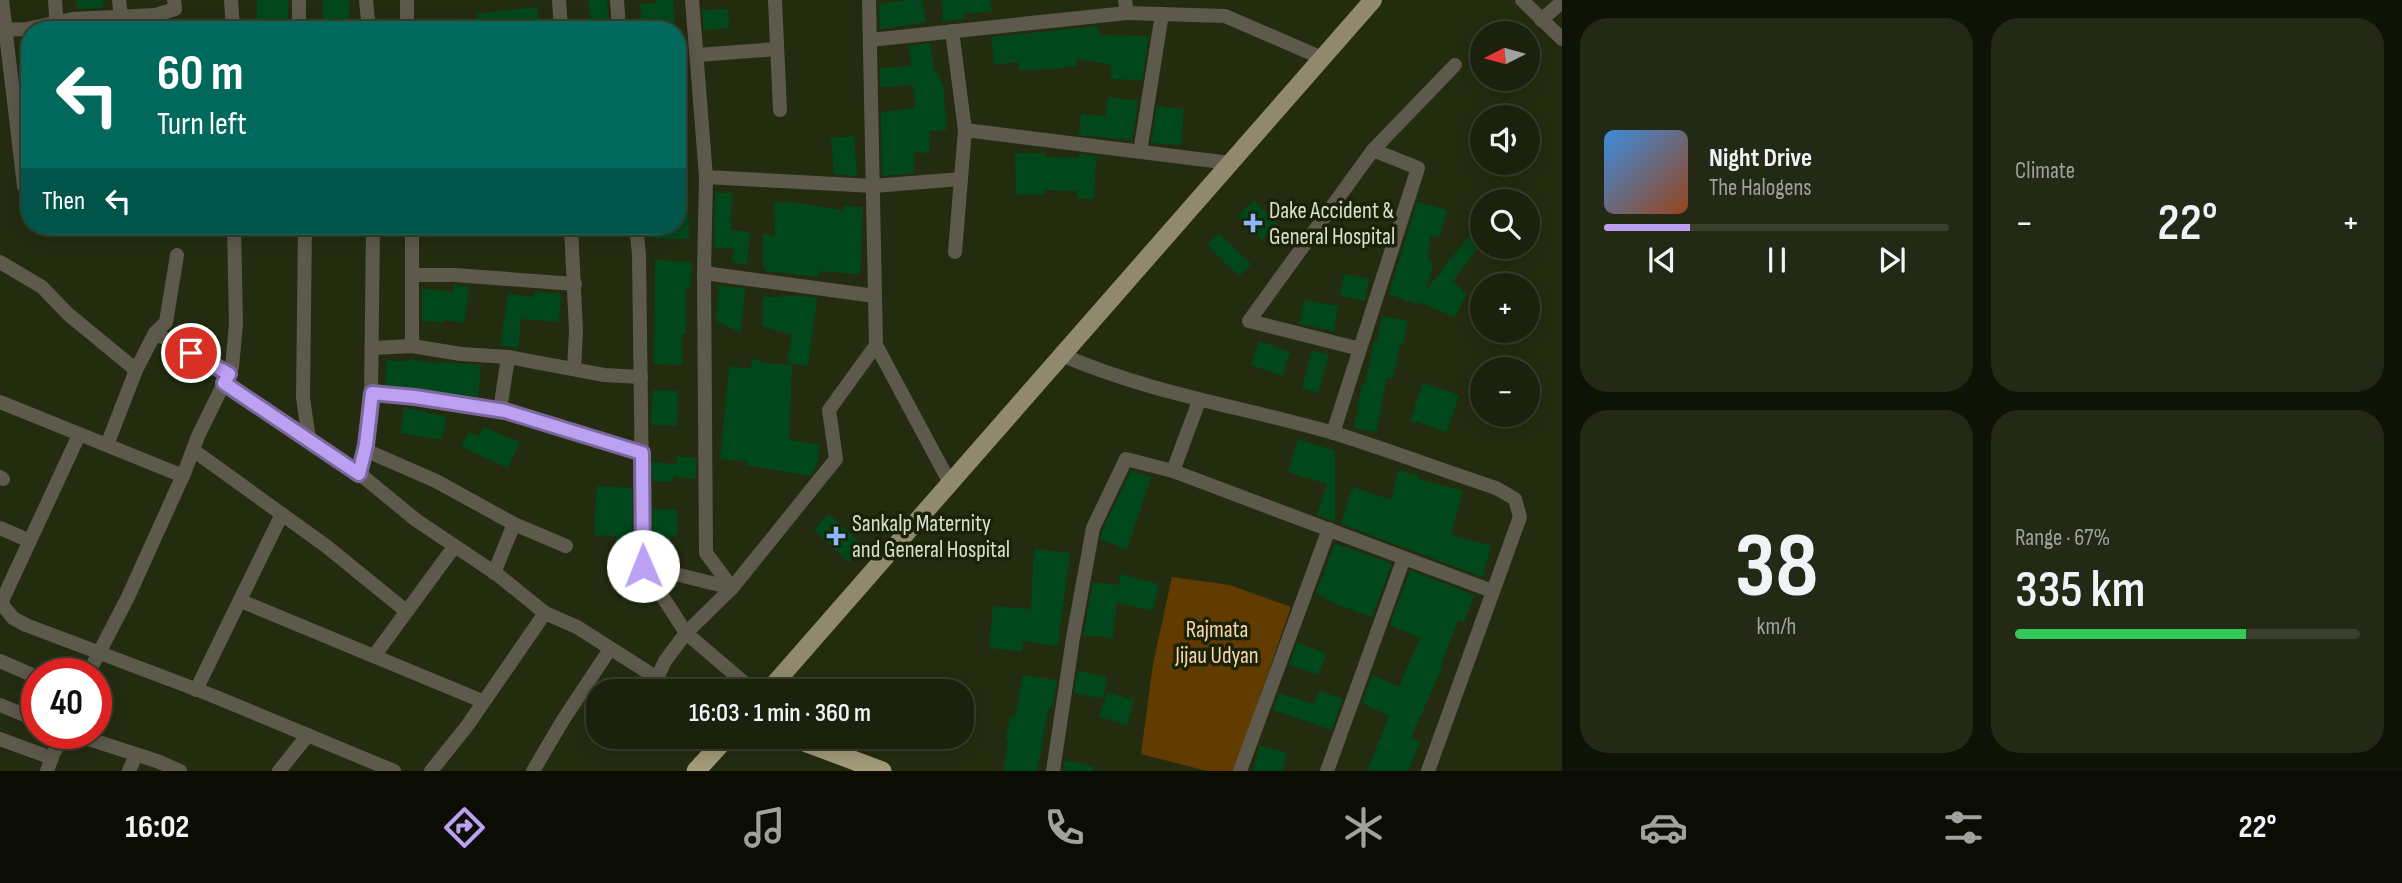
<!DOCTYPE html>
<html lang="en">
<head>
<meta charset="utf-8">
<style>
  :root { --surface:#1b210c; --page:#242915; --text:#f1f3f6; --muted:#a0a39d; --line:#393e2d; --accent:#bca0f2 }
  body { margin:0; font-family:"Sofia Sans Condensed",sans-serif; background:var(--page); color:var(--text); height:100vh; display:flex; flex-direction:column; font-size:26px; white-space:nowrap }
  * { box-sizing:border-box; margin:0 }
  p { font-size:23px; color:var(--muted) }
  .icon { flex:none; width:38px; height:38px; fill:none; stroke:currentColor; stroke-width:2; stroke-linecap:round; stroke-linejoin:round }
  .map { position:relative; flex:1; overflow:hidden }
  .details { display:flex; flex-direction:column; gap:18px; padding:18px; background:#0f1207; width:840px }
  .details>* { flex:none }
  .top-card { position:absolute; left:21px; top:21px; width:665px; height:214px; border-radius:28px; box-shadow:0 4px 18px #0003,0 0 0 2px var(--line); background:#00695c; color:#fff; overflow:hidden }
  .needle { width:46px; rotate:264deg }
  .controls { position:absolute; left:1470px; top:21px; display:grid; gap:14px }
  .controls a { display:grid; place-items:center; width:70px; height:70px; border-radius:50%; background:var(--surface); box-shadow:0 4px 18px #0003,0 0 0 2px var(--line); font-size:35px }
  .speed { position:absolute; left:21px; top:658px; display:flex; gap:14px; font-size:35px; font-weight:700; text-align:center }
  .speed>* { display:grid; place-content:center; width:91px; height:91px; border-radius:50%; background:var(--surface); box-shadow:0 4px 18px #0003,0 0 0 2px var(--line); line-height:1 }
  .speed .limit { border:10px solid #d22; background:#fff; color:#111 }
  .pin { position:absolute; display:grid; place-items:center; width:60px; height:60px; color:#fff; margin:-30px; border:4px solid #fff; border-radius:50%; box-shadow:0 2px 7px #0007 }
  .me { position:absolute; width:77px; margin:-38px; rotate:359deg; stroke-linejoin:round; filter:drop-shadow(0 0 5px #0008) }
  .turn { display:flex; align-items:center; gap:24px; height:147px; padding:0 21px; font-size:32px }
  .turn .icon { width:91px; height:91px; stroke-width:2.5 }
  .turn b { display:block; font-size:49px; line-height:60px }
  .then { display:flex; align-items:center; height:66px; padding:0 21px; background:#0003; gap:14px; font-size:26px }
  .big { font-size:52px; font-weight:600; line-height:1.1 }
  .details .tile { flex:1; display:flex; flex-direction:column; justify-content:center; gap:10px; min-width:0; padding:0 24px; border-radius:28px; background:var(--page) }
  .details .dial { align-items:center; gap:0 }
  .dial b { font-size:91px; line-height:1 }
  .song { display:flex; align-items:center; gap:21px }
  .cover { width:84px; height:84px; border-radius:10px; background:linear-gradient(135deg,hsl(210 70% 55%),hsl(20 70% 35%)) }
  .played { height:7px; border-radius:4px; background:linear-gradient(90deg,var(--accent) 25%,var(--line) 25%) }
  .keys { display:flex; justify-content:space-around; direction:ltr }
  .heat { display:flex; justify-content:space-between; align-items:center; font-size:38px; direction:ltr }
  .charge { height:10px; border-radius:5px; background:linear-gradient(90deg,#34c759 67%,var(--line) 0) }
  .details .tiles { flex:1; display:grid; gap:18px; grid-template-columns:repeat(2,1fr) }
  .trip { position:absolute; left:586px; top:679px; width:388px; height:70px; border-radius:28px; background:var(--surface); box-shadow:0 4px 18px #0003,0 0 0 2px var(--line); font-weight:600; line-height:70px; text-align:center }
  .tabs { display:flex; height:112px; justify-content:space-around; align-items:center; background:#0b0d05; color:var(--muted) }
  .tabs .icon { width:49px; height:49px }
  .tabs .selected { color:var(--accent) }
  .tabs b { font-size:32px; color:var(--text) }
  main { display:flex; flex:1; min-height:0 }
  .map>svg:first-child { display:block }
  .green { fill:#623b00 }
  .building { fill:#00481b }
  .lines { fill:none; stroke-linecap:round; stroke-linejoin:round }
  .minor { stroke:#5d594c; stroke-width:14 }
  .major { stroke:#90896d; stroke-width:18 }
  .highway { stroke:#a49c7a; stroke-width:19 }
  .route-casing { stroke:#7a689d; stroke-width:18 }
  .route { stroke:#bca0f2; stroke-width:12 }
  .poi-dot { fill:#8cb9fc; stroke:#1b2206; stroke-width:2.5 }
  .labels { text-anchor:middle; stroke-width:7; stroke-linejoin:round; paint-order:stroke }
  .poi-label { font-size:23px; fill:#dae0cf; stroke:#1b2206; text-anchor:start }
  .park-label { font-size:23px; fill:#f8d6b2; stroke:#1b2206 }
</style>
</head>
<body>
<main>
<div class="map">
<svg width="1562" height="771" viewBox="0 0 1562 771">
  <rect width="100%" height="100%" fill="#242c10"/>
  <polygon class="green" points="1172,577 1230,585 1291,607 1234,771 1207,771 1141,754 1153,664"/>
  <g class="building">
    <polygon points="76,0 103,0 104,8 77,9"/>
    <rect x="257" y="0" width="31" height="30"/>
    <polygon points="323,0 349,0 349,30 322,30"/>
    <polygon points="588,0 607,0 609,30 592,30"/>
    <polygon points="656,0 673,0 675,30 642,30 640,4 656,3"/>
    <polygon points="909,0 922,0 926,22 880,29 879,4"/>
    <polygon points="942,0 990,0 992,11 964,14 964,19 943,21"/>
    <polygon points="537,7 540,29 478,30 476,14"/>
    <polygon points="728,9 729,28 704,30 702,10"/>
    <polygon points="1098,26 1099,35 1149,36 1142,80 1111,79 1111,65 1076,58 1077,66 1054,69 1019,70 1018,62 994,65 991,37"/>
    <polygon points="930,43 935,73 939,73 941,84 943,84 947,130 930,131 929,153 914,152 914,173 882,176 881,112 915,108 913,85 880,87 880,68 912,66 909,46"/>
    <polygon points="684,50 689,90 677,92 677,51"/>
    <polygon points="1108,97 1138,101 1132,140 1079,135 1081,114 1105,116"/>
    <polygon points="1157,106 1184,109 1181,145 1151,143"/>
    <polygon points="854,136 857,176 834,174 831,138"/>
    <polygon points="1015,153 1045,153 1045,157 1079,158 1079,154 1096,156 1094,199 1077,198 1078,191 1045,190 1045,194 1016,195"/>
    <polygon points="677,186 688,186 689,239 654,239 654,226 677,226"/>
    <polygon points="715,193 732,193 731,230 750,232 747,265 732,262 734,248 714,248"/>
    <polygon points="1254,200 1278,224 1262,240 1238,217"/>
    <polygon points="790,202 843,210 844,206 863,207 860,274 819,271 819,277 766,271 765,267 763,267 763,234 775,236 774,203"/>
    <polygon points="1417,202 1447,210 1440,237 1431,235 1427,258 1433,263 1426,290 1482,220 1482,243 1453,281 1467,294 1455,317 1418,302 1417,304 1389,294"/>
    <polygon points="1219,233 1251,264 1239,276 1207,245"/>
    <polygon points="655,260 692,262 690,289 686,289 686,334 682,334 682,365 654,364"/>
    <polygon points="1344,274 1369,279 1365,301 1340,296"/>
    <polygon points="454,285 469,287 464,323 445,320 444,322 422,321 422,289 453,292"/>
    <polygon points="719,286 745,288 741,333 716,321"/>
    <polygon points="535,292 561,294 559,322 521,319 518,348 500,346 508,294 534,297"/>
    <polygon points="800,296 817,298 808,366 787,362 792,335 762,326 763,297"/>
    <polygon points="1304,300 1338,306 1334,331 1300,324"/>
    <polygon points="1382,316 1408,321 1403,345 1400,344 1393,379 1387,377 1376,432 1354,428 1362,384 1365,384 1374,341 1377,342"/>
    <polygon points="1259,341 1290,352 1282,376 1251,365"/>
    <polygon points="1312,351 1329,355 1318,393 1302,388"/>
    <polygon points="752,358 763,363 792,365 789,440 820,445 816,468 810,476 746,465 747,461 720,459 729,367 751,368"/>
    <polygon points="409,359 439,364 440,362 481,365 478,397 385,385 387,360 408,362"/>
    <polygon points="1423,383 1459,395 1447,432 1410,420"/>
    <polygon points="653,390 678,391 677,426 651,425"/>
    <polygon points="404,408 446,416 442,440 400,433"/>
    <polygon points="483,427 520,442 508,468 462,447 469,432 479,436"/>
    <polygon points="1298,439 1335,451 1335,521 1317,515 1327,484 1288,472"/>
    <polygon points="676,456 696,458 696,479 673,476 673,482 652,481 651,462 677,464"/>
    <polygon points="1398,470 1419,476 1418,479 1463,491 1451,535 1491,546 1483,577 1341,524 1352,487 1391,500"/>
    <polygon points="1131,471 1151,477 1127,549 1101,540 1102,531"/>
    <polygon points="597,486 632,488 633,555 615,555 616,536 594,535"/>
    <polygon points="652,509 677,510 677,535 670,535 669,562 653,558"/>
    <polygon points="829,514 864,546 849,562 814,530"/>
    <polygon points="1335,543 1392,564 1372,617 1336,604 1316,593"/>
    <polygon points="1034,549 1070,553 1058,646 1023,641 1022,651 989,648 993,606 1031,609"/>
    <polygon points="1410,570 1474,595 1464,622 1458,620 1441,665 1443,665 1411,738 1420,742 1408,771 1367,771 1389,716 1362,703 1372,675 1399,687 1420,638 1390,625"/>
    <polygon points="1119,574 1159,584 1153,611 1117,602 1113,638 1083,635 1093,582 1120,585"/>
    <polygon points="1297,643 1326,653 1319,675 1289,665"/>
    <polygon points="1078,671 1107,677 1103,699 1074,693"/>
    <polygon points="1023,675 1057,680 1053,708 1049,707 1037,771 1003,771 1009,739 1006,739 1010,716 1015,717"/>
    <polygon points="1319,691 1343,699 1332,730 1273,710 1279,693 1314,704"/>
    <polygon points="1107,692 1134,700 1127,725 1099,717"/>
    <polygon points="1260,745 1287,753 1282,771 1253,771"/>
    <polygon points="1065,760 1095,767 1094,771 1063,771"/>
  </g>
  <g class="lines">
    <g class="minor">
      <polyline points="2,0 24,186"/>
      <polyline points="55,0 57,30"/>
      <polyline points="119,0 121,16"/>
      <polyline points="231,0 233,30"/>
      <polyline points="299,0 299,30"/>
      <polyline points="366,0 369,30"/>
      <polyline points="559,0 561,30"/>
      <polyline points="617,0 619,30"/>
      <polyline points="692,0 706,177 873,186 961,179"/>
      <polyline points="775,0 780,110"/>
      <polyline points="869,0 876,345 950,483"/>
      <polyline points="1522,0 1562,39"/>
      <polyline points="1127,13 1225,16 1322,58"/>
      <polyline points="1541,20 1562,2"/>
      <polyline points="0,30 27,29 72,19 156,15"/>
      <polyline points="158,30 156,15 175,9 174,0"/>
      <polyline points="407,30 407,0"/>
      <polyline points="952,31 965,130 1230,163"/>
      <polyline points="870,40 1127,13 1125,0"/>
      <polyline points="697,55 777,49"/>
      <polyline points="1373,150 1455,65"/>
      <polyline points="1140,152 1162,14"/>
      <polyline points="706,177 704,273 706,553 732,588"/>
      <polyline points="305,226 303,398 309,439"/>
      <polyline points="571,226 576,331 574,369"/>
      <polyline points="636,226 639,255 643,566 686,633 754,691"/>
      <polyline points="955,252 965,130"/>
      <polyline points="0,262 42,287 68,314 136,370"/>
      <polyline points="704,273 875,296"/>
      <polyline points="412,275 455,275 575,284"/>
      <polyline points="155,333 228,374"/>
      <polyline points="412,346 412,226"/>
      <polyline points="372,348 412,346 461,354 508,357 604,375 641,377"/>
      <path d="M1062,355C1149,393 1243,407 1334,433C1388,450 1442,470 1496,488L1515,499L1520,517L1428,771"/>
      <polyline points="224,383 366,479 416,520 498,575 545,613 577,627 657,678"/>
      <polyline points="372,393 415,397 505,411 642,453"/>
      <polyline points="1199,401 1173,471 1492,591"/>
      <polyline points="0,402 183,476"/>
      <polyline points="500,410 508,357"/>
      <polyline points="1333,433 1418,168 1373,150 1249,321 1360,349"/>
      <polyline points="107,445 136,370 155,333 166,322 177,255"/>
      <polyline points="193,450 326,546 406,611"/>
      <polyline points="365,450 436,481 514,524 566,546"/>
      <polyline points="359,474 367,445 371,398 373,226"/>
      <polyline points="0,477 3,479"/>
      <polyline points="0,528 30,541"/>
      <polyline points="643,566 732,588"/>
      <polyline points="494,573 514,524"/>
      <polyline points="241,601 482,701"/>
      <polyline points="0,602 13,618 26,625 211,695 394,771"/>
      <polyline points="1,603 79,435"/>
      <polyline points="374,656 454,547"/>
      <polyline points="0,661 37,677"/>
      <polyline points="88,674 128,597 185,471 198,436 232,367 236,324 234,226"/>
      <polyline points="196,690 282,514"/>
      <polyline points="651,691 665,661 686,633 732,588 836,459 829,410 876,345"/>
      <polyline points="0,705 37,720"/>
      <polyline points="70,733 157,761 180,771"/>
      <polyline points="0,739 52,758"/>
      <polyline points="47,771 53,754 66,733"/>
      <polyline points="129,771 136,755"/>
      <polyline points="279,771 308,735"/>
      <polyline points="431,771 467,726 545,613"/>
      <polyline points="533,771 563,720 610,649"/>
      <polyline points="1053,771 1073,638 1093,528 1126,459 1173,471"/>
      <polyline points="1240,771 1329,529"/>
      <polyline points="1327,771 1404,558"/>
    </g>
    <polyline class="major" points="768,691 1373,0"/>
    <g class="highway">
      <polyline points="791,737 882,771"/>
      <polyline points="696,771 727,737"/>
    </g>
  </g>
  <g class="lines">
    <g class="route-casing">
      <polyline id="route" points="191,353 229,374 224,383 359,474 366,445 372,393 415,397 505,411 642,453 643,566"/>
    </g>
    <use href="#route" class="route"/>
  </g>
  <g class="poi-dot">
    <path d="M1249.5 212.5h7v7h7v7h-7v7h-7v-7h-7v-7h7z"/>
    <path d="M832.5 525.5h7v7h7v7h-7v7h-7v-7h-7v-7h7z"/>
  </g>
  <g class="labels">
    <g class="poi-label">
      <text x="1269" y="218">Dake Accident &amp;<tspan x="1269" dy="26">General Hospital</tspan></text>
      <text x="852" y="531">Sankalp Maternity<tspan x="852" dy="26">and General Hospital</tspan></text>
    </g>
    <g class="park-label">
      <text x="1217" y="637">Rajmata<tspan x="1217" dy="26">Jijau Udyan</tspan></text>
    </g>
  </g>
</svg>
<div class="controls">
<a><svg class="needle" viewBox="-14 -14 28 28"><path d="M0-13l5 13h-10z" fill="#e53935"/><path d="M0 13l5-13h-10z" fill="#a0a39d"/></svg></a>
<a><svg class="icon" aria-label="sound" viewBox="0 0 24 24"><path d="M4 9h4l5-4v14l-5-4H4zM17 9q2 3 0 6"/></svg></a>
<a><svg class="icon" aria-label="search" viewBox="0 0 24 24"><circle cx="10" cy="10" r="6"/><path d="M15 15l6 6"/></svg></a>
<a>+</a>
<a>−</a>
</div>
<div class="speed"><div class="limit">40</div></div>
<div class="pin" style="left:191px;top:353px;background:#d93025"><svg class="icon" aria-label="arrive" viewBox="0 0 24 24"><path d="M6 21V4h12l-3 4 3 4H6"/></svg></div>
<svg class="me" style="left:643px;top:566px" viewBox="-20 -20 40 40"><circle r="19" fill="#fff"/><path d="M0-13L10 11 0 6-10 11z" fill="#bca0f2"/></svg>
<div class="trip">16:03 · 1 min · 360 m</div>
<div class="top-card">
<div class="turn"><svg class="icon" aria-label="left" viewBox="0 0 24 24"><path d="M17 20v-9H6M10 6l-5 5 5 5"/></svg><div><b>60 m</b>Turn left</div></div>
<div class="then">Then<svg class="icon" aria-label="left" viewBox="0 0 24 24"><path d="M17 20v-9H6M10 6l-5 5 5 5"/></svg></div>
</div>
</div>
<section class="details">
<div class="tiles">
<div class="tile">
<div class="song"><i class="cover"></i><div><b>Night Drive</b><p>The Halogens</p></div></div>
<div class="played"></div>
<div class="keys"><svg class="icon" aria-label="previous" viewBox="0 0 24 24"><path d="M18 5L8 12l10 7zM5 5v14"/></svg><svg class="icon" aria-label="pause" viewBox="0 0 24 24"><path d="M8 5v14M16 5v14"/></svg><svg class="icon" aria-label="next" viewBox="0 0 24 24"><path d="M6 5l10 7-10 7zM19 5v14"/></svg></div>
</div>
<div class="tile"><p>Climate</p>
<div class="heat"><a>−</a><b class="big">22°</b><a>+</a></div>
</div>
<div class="tile dial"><b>38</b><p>km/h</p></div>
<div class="tile"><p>Range · 67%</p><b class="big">335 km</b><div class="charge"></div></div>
</div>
</section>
</main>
<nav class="tabs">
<b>16:02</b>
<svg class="icon selected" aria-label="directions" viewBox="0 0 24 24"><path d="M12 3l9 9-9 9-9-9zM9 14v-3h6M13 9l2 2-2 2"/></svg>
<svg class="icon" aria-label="music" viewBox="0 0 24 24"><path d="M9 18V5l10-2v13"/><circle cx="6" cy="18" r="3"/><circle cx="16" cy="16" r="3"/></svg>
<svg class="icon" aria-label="phone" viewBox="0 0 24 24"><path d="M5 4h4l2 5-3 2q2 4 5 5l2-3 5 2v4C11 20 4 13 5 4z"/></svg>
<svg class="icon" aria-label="climate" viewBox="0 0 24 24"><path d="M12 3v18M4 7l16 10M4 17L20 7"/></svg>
<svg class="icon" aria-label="car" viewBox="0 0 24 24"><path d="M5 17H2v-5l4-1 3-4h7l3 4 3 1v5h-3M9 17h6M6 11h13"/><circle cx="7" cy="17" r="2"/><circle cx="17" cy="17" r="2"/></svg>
<svg class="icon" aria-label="filters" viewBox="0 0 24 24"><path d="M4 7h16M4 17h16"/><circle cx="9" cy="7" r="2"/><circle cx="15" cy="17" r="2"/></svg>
<b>22°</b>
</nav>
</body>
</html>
